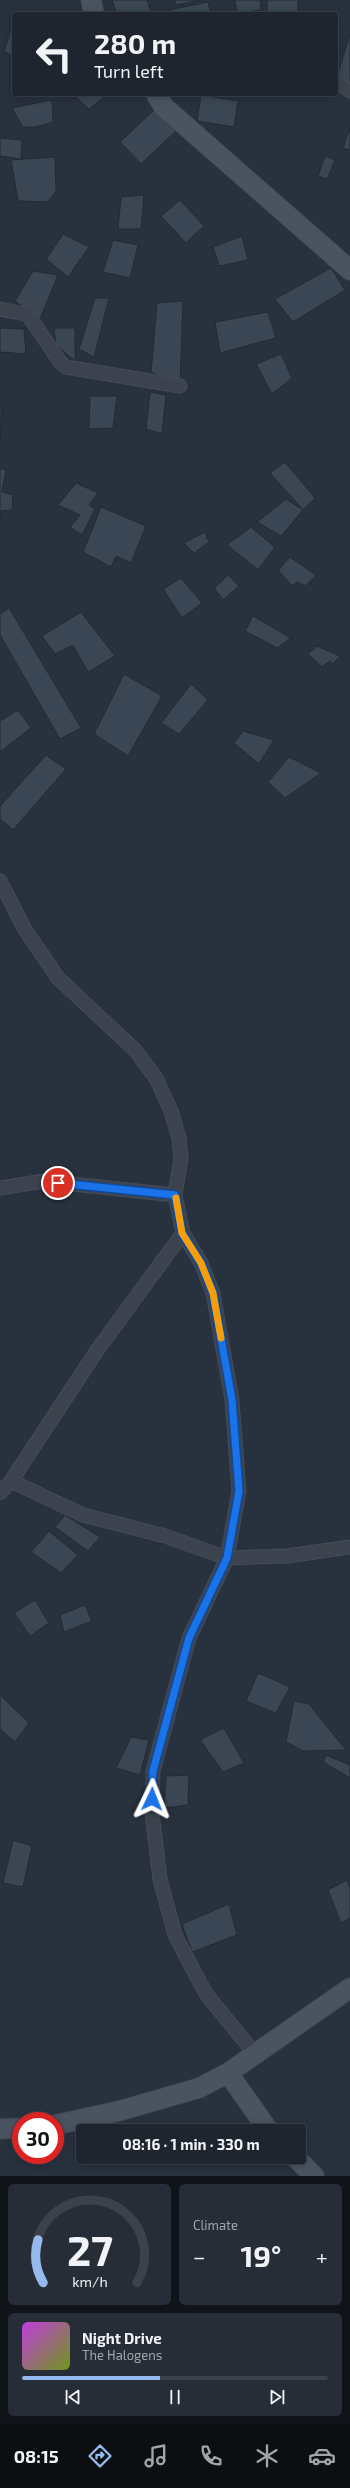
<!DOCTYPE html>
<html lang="en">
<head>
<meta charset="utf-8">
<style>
  :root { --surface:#1e252e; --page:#262d36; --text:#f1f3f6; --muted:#a1a5aa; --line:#3c424a; --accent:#97baee }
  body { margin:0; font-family:"Exo 2",sans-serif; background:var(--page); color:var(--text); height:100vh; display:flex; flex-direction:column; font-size:15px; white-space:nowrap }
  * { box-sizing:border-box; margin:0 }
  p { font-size:13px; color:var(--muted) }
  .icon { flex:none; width:22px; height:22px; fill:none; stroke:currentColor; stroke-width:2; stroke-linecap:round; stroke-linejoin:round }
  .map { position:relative; height:2176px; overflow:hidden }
  .side { display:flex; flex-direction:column; gap:8px; padding:8px; background:#101419; flex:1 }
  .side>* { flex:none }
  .guide { position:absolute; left:12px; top:12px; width:326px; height:84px; border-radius:4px; box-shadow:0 2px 10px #0003,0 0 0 1px var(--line); background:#1e252e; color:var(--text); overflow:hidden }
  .speed { position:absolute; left:12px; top:2112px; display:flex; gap:8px; font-size:20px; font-weight:700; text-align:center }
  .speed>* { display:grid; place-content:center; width:52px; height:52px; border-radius:50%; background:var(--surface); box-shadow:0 2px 10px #0003,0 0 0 1px var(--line); line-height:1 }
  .speed .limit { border:6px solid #d22; background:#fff; color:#111 }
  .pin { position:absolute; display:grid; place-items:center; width:34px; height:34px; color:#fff; margin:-17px; border:2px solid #fff; border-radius:50%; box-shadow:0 1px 4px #0007 }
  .me { position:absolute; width:44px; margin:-22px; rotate:2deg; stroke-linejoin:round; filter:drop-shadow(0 0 3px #0008) }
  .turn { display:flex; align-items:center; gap:14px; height:84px; padding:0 16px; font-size:18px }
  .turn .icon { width:52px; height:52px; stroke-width:2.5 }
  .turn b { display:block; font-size:28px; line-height:34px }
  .big { font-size:30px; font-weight:700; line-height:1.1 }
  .side .tile { flex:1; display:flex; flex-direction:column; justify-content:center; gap:6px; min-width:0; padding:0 14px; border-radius:6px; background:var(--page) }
  .side .dial { align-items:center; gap:0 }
  .dial svg { height:104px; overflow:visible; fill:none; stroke:var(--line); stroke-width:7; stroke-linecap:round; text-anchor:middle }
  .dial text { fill:var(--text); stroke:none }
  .song { display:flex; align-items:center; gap:12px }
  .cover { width:48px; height:48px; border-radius:6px; background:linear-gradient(135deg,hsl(290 70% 55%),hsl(80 70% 35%)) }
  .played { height:4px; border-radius:2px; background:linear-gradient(90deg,var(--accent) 45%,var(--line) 45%) }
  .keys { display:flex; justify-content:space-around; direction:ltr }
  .heat { display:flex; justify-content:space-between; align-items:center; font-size:22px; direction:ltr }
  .side .tiles { flex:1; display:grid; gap:8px; grid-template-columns:1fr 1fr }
  .tile:last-child { grid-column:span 2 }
  .trip { position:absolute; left:76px; top:2124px; width:230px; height:40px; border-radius:4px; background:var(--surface); box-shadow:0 2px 10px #0003,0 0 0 1px var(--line); font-weight:700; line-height:40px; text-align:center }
  .tab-bar { display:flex; height:64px; justify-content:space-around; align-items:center; background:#0c0f12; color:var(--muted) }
  .tab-bar .icon { width:28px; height:28px }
  .tab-bar .active { color:var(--accent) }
  .tab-bar b { font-size:18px; color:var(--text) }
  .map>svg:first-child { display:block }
  .building { fill:#3a4653; stroke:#222a35 }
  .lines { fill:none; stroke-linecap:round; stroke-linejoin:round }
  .street-casing { stroke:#454c57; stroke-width:15 }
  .secondary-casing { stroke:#454c57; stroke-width:21 }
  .street { stroke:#3c434e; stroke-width:13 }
  .secondary { stroke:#4a5360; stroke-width:19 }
  .route-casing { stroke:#114b97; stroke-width:10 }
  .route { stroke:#1a73e8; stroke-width:7 }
  .slow { stroke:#f59e0b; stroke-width:7 }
</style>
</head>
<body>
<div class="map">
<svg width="350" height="2176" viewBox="0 0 350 2176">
  <rect width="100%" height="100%" fill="#28313e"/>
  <g class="building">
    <polygon points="112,0 147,0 151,12 144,14 117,14"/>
    <polygon points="175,0 202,0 176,5"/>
    <polygon points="235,0 260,0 261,10 237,13"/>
    <rect x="267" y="0" width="31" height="14"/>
    <polygon points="208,2 211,14 170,14 169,10"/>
    <polygon points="12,26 14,26 14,56 4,52"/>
    <polygon points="350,34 350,84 336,80"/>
    <polygon points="73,94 108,94 89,109"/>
    <rect x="216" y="94" width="29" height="2"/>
    <polygon points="201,95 238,101 234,127 197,121"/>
    <polygon points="52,100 53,122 36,127 23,127 12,108"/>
    <polygon points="155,109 176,131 141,164 120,142"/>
    <polygon points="350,128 350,150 343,148"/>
    <polygon points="0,138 22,140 21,159 0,156"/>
    <polygon points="325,156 335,160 327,179 318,176"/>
    <polygon points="55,157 56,192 47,202 18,201 11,160"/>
    <polygon points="144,195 141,229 118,229 121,197"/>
    <polygon points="180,200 204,226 186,243 161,216"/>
    <polygon points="63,234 89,247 68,277 46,259"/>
    <polygon points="242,236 248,260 219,266 213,247"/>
    <polygon points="113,240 138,245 130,278 103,272"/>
    <polygon points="331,268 345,290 293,322 275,299"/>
    <polygon points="33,271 58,275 40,319 15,301"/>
    <polygon points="95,298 109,298 94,357 79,349"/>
    <polygon points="183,301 180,386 151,372 157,303"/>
    <polygon points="268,312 276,338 220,353 215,322"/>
    <polygon points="0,328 24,329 26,354 0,352"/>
    <polygon points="54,328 75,328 75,361 56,345"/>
    <polygon points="281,354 292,378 272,394 256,364"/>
    <polygon points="150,392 166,395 162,434 146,429"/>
    <polygon points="90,396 117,396 113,428 89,429"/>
    <polygon points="0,409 2,409 0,441"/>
    <polygon points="285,462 315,498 303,510 270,473"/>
    <polygon points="0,469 6,469 2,492 13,495 12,510 1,511 0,524"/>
    <polygon points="76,483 98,493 89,505 95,509 82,535 70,527 80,515 58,505"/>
    <polygon points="286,499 303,510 281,536 257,522"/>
    <polygon points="101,507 146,526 131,563 116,556 111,567 83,552"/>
    <polygon points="251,527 275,547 258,570 227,545"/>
    <polygon points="205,532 209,542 194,553 184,543"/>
    <polygon points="290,557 316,575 305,586 297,582 292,586 278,570"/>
    <polygon points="228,575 239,586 223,600 214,588"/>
    <polygon points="181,578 202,603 182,618 163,589"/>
    <polygon points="9,608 81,728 60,739 0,635 0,614"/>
    <polygon points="81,612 115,656 88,672 73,645 55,654 42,636"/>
    <polygon points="253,616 291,638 277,648 245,631"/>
    <polygon points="317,646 340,656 333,664 330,661 322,667 308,654"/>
    <polygon points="124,674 162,696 128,756 94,734"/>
    <polygon points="191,684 208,700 179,734 161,723"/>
    <polygon points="18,710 31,728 0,752 0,721"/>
    <polygon points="243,731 274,740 259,764 234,743"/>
    <polygon points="46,755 66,769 13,830 0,819 0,806"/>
    <polygon points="289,757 321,773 285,798 268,782"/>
    <polygon points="65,1515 100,1537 88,1551 55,1527"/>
    <polygon points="49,1531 78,1555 61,1573 31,1552"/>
    <polygon points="35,1600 49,1623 30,1636 14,1613"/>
    <polygon points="85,1605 92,1621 64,1632 60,1615"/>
    <polygon points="258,1673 290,1687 276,1713 246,1701"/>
    <polygon points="0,1695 29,1723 15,1742 0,1729"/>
    <polygon points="294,1701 309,1704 346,1750 303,1751 286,1742"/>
    <polygon points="224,1728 244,1763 223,1772 200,1740"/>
    <polygon points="131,1737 149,1740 140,1775 116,1768"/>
    <polygon points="326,1755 350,1765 350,1778 323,1762"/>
    <polygon points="189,1775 188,1805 164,1808 166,1776"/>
    <polygon points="13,1840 32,1846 23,1887 3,1883"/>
    <polygon points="347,1880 350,1888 350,1918 341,1923 328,1890"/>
    <polygon points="229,1904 237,1935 192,1952 182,1924"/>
  </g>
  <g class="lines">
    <g class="street-casing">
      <g id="street">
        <polyline points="336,82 350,91"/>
        <polyline points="0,309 26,314 30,318 61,363 66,367 180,386"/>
        <polyline points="0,881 24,928 58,978 135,1050 156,1078 171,1111 179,1138 181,1159 175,1195 183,1233 201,1263 213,1293 232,1400 239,1491 227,1558 189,1638 153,1771 152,1813 160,1879 175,1935 206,1994 256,2055"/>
        <polyline points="0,1188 44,1181 175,1195"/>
        <polyline points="11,1481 83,1515 165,1536 227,1558 287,1556 350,1547"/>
        <polyline points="0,1493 11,1481 98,1349 183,1233"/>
      </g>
    </g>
    <g class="secondary-casing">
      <g id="secondary">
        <polyline points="91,0 94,14"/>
        <polyline points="156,94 164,107 350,270"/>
        <polyline points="228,2073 269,2131"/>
        <polyline points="55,2125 119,2111 199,2088 228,2073 350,1988"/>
        <polyline points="0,2129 21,2128"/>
        <polyline points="295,2157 314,2176"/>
      </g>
    </g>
    <use href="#street" class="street"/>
    <use href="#secondary" class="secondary"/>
  </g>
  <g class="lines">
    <g class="route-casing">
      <polyline id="route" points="58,1183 175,1195 182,1233 201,1263 213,1293 232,1400 239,1491 227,1558 189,1638 153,1771 152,1799"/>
    </g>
    <use href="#route" class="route"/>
    <polyline class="slow" points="176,1198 182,1233 201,1263 213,1293 221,1338"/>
  </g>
</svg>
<div class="speed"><div class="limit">30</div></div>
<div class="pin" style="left:58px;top:1183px;background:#d93025"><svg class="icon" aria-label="arrive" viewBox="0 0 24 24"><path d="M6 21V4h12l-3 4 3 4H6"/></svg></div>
<svg class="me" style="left:152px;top:1799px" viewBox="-20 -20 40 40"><path d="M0-17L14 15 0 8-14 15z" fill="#1a73e8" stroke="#fff" stroke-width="4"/></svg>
<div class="trip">08:16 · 1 min · 330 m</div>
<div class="guide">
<div class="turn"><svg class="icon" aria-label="left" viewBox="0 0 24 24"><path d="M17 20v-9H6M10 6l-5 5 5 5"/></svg><div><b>280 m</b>Turn left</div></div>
</div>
</div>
<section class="side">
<div class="tiles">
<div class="tile dial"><svg viewBox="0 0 100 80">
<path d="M14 69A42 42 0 1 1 86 69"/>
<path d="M14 69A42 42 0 0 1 10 36" stroke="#97baee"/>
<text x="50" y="56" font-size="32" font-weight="700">27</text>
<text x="50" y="72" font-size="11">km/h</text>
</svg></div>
<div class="tile"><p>Climate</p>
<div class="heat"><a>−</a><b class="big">19°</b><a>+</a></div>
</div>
<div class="tile">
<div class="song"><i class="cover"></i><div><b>Night Drive</b><p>The Halogens</p></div></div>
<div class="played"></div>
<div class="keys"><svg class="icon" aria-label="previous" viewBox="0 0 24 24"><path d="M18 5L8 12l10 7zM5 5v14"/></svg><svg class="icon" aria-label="pause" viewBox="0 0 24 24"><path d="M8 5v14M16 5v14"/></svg><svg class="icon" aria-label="next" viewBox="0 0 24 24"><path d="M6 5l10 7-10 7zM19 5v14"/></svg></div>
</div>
</div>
</section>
<nav class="tab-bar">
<b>08:15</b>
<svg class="icon active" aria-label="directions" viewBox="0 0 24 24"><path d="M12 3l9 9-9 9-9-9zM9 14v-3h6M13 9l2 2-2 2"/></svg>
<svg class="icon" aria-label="music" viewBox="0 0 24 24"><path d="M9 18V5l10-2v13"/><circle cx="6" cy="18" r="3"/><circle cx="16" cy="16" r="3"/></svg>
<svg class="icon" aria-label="phone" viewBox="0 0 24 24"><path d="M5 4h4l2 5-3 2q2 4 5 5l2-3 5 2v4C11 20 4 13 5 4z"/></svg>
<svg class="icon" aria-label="climate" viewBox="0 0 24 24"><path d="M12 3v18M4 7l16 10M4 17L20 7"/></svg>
<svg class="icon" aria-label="car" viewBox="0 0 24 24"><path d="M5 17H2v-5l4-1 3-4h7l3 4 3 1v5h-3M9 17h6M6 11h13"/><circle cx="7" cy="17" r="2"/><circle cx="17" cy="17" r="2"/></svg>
</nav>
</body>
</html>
